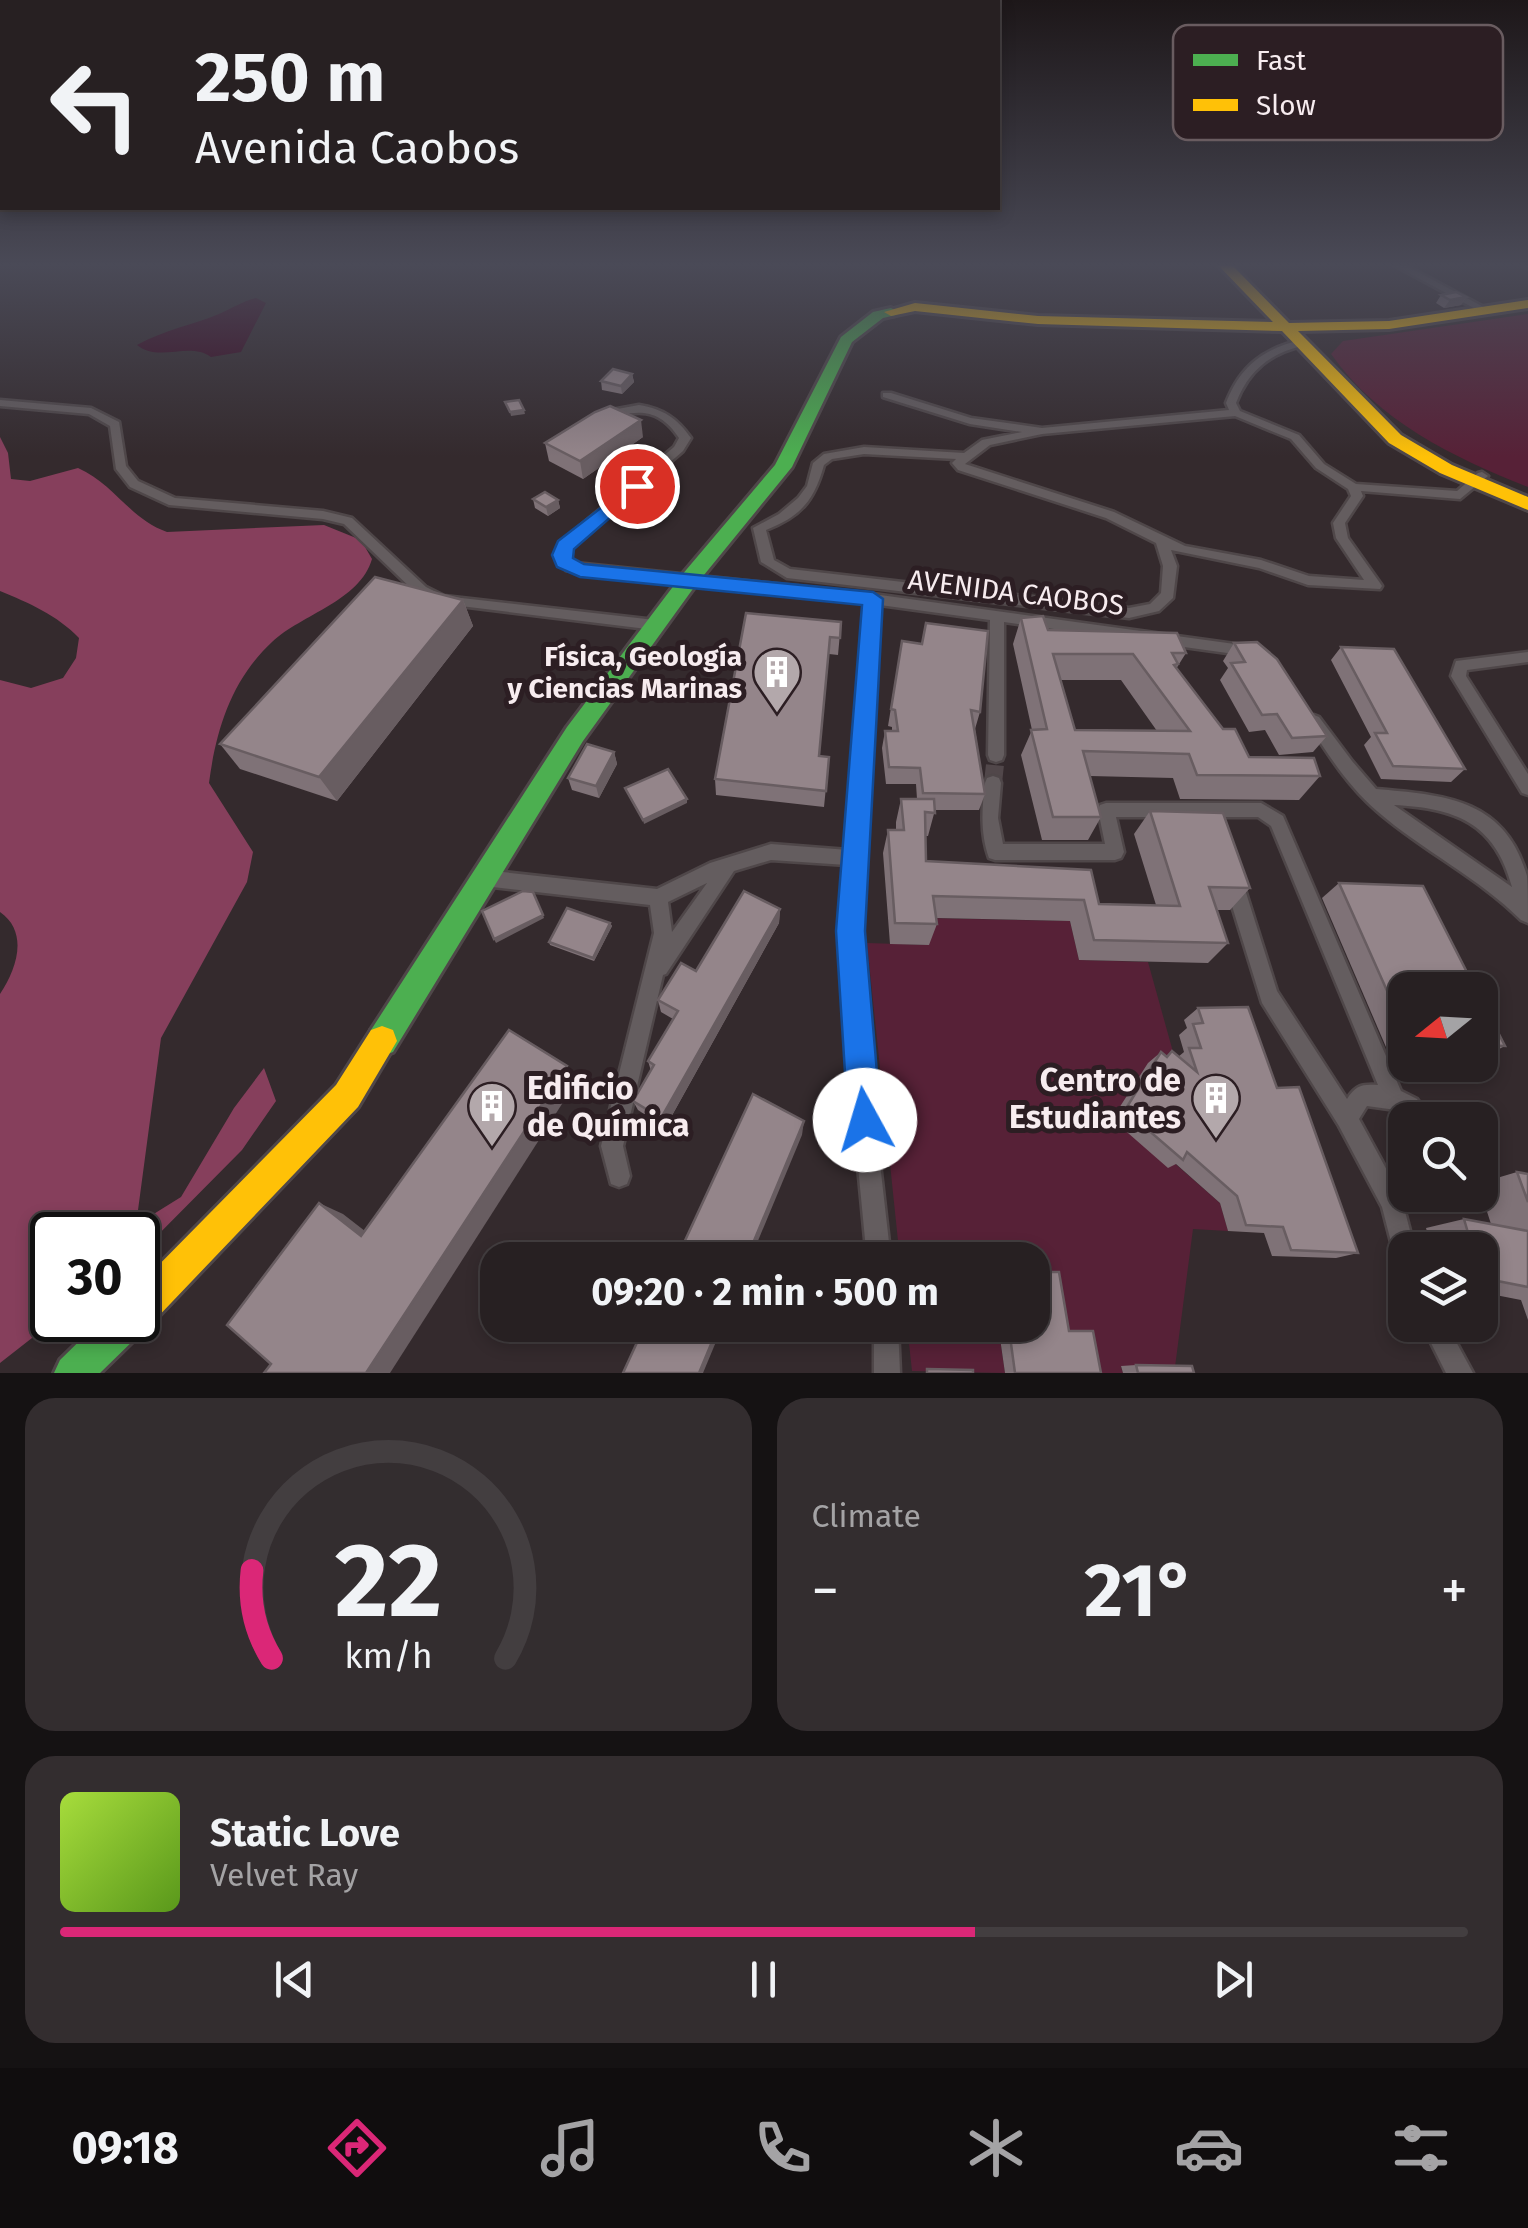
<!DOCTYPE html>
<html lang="en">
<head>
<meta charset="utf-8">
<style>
  :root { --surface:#272022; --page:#332d2f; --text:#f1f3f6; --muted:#a4a3a5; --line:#433e40; --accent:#db2777 }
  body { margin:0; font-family:"Fira Sans",sans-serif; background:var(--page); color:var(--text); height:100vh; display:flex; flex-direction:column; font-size:38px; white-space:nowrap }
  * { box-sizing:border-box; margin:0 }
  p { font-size:32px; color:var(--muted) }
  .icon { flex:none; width:55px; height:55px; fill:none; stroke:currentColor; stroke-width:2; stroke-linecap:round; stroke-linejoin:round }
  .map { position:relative; height:1373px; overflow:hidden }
  .panel { display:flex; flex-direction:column; gap:25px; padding:25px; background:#151213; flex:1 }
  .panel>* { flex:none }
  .hud { position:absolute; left:0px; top:0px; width:1000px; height:210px; box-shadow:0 5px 15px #0003,0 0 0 2px var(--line); background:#272022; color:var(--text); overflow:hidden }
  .needle { width:65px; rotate:252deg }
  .buttons { position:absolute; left:1388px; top:972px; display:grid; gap:20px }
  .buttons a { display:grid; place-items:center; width:110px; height:110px; border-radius:20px; background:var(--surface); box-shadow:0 5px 15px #0003,0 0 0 2px var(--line); font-size:50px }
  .speed { position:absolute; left:30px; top:1212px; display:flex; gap:20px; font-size:50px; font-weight:700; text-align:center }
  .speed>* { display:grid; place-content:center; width:130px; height:130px; border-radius:50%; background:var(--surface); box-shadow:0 5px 15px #0003,0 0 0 2px var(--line); line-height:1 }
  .speed .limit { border:5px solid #111; border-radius:15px; background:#fff; color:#111 }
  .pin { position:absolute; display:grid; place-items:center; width:85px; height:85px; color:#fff; margin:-42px; border:5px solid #fff; border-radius:50%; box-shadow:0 2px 10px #0007 }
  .me { position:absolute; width:110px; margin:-55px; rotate:354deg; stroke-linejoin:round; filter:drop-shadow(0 0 8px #0008) }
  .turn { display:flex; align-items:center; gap:35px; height:210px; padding:0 30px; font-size:45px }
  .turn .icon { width:130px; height:130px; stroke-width:2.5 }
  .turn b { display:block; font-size:70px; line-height:85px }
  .big { font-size:75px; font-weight:700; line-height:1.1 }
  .panel .tile { flex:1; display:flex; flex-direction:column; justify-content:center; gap:15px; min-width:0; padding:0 35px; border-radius:30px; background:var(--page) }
  .panel .dial { align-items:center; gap:0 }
  .dial svg { height:260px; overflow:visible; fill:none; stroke:var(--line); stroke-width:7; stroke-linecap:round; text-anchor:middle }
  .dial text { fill:var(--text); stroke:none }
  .song { display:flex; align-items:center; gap:30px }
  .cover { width:120px; height:120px; border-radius:15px; background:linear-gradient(135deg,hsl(80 70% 55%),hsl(90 70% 35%)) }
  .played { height:10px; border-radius:5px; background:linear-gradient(90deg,var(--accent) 65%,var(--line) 65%) }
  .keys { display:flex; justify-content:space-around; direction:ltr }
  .heat { display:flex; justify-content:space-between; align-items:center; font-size:55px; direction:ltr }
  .panel .tiles { flex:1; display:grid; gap:25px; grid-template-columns:1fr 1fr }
  .tile:last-child { grid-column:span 2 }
  .trip { position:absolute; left:480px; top:1242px; width:570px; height:100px; border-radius:30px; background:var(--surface); box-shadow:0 5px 15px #0003,0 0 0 2px var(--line); font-weight:700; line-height:100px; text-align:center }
  .tab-bar { display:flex; height:160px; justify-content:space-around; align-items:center; background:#100d0e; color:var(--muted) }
  .tab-bar .icon { width:70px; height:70px }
  .tab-bar .selected { color:var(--accent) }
  .tab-bar b { font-size:45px; color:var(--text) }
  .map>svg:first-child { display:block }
  .green { fill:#572137 }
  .forest { fill:#863f5c }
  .water { fill:#3a051f }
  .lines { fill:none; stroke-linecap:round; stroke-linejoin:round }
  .street-tunnel { stroke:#51474a; stroke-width:18; stroke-dasharray:18 9; stroke-linecap:butt }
  .street-casing { stroke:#4f4749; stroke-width:5 }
  .fast-casing { stroke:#4f4749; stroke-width:6 }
  .slow-casing { stroke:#4f4749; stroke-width:6 }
  .street { fill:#645d5f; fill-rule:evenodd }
  .fast { fill:#4caf50; fill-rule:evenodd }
  .slow { fill:#ffc107; fill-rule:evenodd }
  .wall { fill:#7f7277; fill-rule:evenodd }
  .shaded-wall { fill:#685d61 }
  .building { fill:#94858a; stroke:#685d61; stroke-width:2.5; fill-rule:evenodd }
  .route { fill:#1a73e8; stroke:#114b97; stroke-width:2.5 }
  .labels { text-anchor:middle; stroke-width:10; stroke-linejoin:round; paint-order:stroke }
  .street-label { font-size:28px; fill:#f7ecef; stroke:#2c1e23 }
  .poi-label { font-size:28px; font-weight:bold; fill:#f7ecef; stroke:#2c1e23; text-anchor:end }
  .near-poi-label { font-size:32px; font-weight:bold; fill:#f7ecef; stroke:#2c1e23; text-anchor:end }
  .key { fill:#2c1e23; stroke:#695c60; stroke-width:2.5 }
  .key-label { font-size:28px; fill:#f7ecef }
</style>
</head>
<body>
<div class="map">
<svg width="1528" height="1373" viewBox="0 0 1528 1373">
  <rect width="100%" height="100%" fill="#342a2d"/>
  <g class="green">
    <path d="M1528,314V487C1454,458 1378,421 1331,354L1343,341Z"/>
    <path d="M926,918L1070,921L1079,960L1148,962L1175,1059L1172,1161L1220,1203L1228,1231L1193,1229L1175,1367H1121L1123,1373H1088C1063,1341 1033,1302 1032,1260H900L867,943L929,945Z"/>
    <polygon points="907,1325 1022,1325 1023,1331 999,1332 1005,1373 912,1371"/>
  </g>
  <path class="forest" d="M0,437L8,453L11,479L30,481L78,468C113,483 130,519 167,532L324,525L361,540L372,559C360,601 302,614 272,642C231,680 216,730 209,783L253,852L247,882L161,1038L136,1225L181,1197L234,1108L264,1068L276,1101L242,1150L138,1255V1235H52L55,1320L0,1363V994C17,969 29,932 0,912V680L31,688L63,678L76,658L79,638C57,615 29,603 0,591Z"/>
  <path class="water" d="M256,298L266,303L241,352L211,357C189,341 159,363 137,345C164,330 192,325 219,314C233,308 241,302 256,298Z"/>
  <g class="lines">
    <polyline class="street-tunnel" points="993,783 996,755"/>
    <g class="street-casing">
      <g id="street">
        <polygon points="1394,265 1405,265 1491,311 1483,313"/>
        <polygon points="1523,265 1528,265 1528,268 1524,267"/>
        <path d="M1302,340L1305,341V345C1271,353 1249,369 1236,403L1240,411L1299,435L1324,464L1356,484L1457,491L1478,473L1482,472L1488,476L1460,499L1361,491L1363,496L1345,523L1348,538L1380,583L1382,586L1380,589L1308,585L1259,568L1171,550L1177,566L1173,598L1159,611L1129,618L787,578L761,562L753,528L779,514L798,498L807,486L813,463L824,454L864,447L964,453L982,440L1022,432L970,424L883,397V393H891L971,418L1042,428L1229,410L1226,403C1240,366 1264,348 1302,340ZM1235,416L1291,439L1316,468L1348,489L1351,496L1333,523L1336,538L1364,580L1309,576L1261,560L1185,546L1114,512L965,464L990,445L1042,434ZM864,454L956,459L952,463L958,470L1106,518L1156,543L1163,566L1161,593L1150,604L1129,608L790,569L774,560L766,530C801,516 814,501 824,465L832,459Z"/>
        <polygon points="0,400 91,408 119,422 126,466 138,481 175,498 323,511 352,518 426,587 444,596 655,620 662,625 655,630 436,603 416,593 344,524 323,519 169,505 130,487 116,469 110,426 89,414 0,406"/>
        <path d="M639,405C663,409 677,418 691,438L683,451L571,548L569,555L575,563L873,594L1249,646L1256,651L1249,656L1004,622V755L1002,760L996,762L990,760L988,755L990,620L880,605L860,931L866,1041L891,1260H867L846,1041L842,931L847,865L771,860L734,871L666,974L663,975L623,1146L630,1176L627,1184L619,1187L611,1184L601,1146L654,933L650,905L484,886L478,884L475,878L478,872L484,870L657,889L710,863L771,844L848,850L866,603L571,571L566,570L555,555L560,543L674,447L679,438C659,407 636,409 604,420L599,417L612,410ZM707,883L672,932L668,902Z"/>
        <polygon points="1528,652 1528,662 1467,670 1466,676 1528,774 1528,795 1522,793 1451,676 1456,661"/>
        <path d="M1314,715L1319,717L1352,761L1376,789C1443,795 1505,798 1527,876C1528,890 1528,908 1528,923L1521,920C1478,877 1423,851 1377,811C1349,787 1329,756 1309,725L1306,721L1309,717ZM1394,805C1454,808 1495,822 1512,887Z"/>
        <path d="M993,776L999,778L1001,783L998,818L1003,844H1105L1098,810L1100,805L1106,803H1261L1283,816L1401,1091L1417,1099L1432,1120H1408L1396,1110L1367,1106L1359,1119L1401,1196L1415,1250H1405V1269L1397,1265L1382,1207L1339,1126L1262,1003L1224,880L1227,874L1233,872L1239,874L1242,880L1277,991L1347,1099C1356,1085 1362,1084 1378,1085L1271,826L1258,817H1116L1124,852L1121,858L1115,860H995L989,858C980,833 982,808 985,783L987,778Z"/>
        <polygon points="874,1325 898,1325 900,1373 874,1373"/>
        <polygon points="1422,1325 1447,1325 1473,1373 1446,1373"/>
      </g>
    </g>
    <g class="fast-casing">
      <g id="fast">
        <polygon points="891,308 898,312 896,315 883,318 852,342 792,467 695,586 583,741 393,1052 382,1056 371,1052 367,1041 371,1030 567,727 681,576 775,465 841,337 873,312"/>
        <polygon points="138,1306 146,1320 141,1333 100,1373 54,1373 60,1360 101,1320 138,1320"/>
      </g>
    </g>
    <g class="slow-casing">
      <g id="slow">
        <polygon points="1218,265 1232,265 1289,323 1389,321 1528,300 1528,308 1389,329 1298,331 1401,435 1452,465 1528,497 1528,510 1440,473 1389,443 1282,331 1038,324 915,311 891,316 884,312 915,303 1038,316 1273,322"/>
        <polygon points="382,1026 393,1030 397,1041 358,1107 151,1324 138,1329 125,1324 123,1320 138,1320 138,1286 336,1085 371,1030"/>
      </g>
    </g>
    <use href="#street" class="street"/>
    <use href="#fast" class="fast"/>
    <use href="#slow" class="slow"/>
  </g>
  <g class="wall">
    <polygon points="1441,295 1466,297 1461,305 1444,308 1436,303"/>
    <polygon points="632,374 634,382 622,394 602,390 601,381"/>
    <polygon points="643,437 583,479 549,461 545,443"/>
    <polygon points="533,499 558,500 560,508 548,516 535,508"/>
    <polygon points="463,600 473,626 337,801 240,769 220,744"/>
    <path d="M1021,618L1048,630L1186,653L1176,669L1223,729L1249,757L1320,776L1299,800L1180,799L1173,778L1090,776L1101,817L1088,840H1042L1021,755L1032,730L1013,644ZM1061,680H1121L1157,731L1075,730Z"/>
    <polygon points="841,622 838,655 829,654 819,756 829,757 824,807 716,795 715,779"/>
    <polygon points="902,641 980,712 975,729 985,794 979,810 935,810 928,836 925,836 926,861 1099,904 1156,905 1134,834 1150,811 1250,888 1230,910 1217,910 1228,943 1208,963 1079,960 1070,921 936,918 937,924 929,945 890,944 883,853 888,830 896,830 896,822 901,799 917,799 916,784 886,784 882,748 885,731 892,731 892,727 888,726"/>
    <polygon points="1234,643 1327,736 1313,752 1279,755 1265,730 1249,732 1220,680 1228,668 1223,661"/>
    <polygon points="1341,647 1465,769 1451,782 1381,779 1364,745 1371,737 1331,660"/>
    <polygon points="614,752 617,764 599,798 572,790 568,778"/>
    <polygon points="1339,883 1405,990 1405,1055 1389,1054 1322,898"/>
    <polygon points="780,909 779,923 665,1128 638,1110 633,1101 651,1071 648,1061 673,1019 661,1012 658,1000"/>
    <polygon points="610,923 612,926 594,961 550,945 549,942"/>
    <polygon points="1480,997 1505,1046 1481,1058 1480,1057"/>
    <polygon points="1198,1008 1277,1088 1358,1253 1336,1258 1272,1256 1264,1233 1228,1231 1220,1203 1176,1164 1168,1168 1112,1119 1148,1063 1161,1052 1166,1056 1172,1051 1178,1057 1184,1052 1179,1035 1187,1028 1184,1020"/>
    <polygon points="1517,1172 1528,1174 1528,1320 1521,1300 1480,1292 1480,1250 1432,1250 1426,1228 1464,1219 1491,1224 1480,1190 1480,1183"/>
    <polygon points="1022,1325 1032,1325 1069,1331 1101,1373 1005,1373 999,1331 1009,1329 1022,1329"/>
    <polygon points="1136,1365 1194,1373 1123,1373 1121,1366"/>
  </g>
  <g class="shaded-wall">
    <polygon points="1466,297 1461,305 1444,308 1450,300"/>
    <polygon points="632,374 634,382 622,394 621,386"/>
    <polygon points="524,410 525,414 511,416 510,412"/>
    <polygon points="641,420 643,437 583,479 580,461"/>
    <polygon points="558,500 560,508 548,516 546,507"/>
    <polygon points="463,600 473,626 337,801 319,777"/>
    <polygon points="614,752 617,764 599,798 596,786"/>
    <polygon points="687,799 687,803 644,824 643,820"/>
    <polygon points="780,909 779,923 665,1128 661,1118"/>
    <polygon points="543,915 544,918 496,943 494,939"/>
    <polygon points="610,923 612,926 594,961 593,958"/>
    <polygon points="567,1066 576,1082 390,1373 366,1373"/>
    <polygon points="804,1121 802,1135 750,1260 746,1260"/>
    <polygon points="319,1203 343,1214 383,1245 361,1236"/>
    <polygon points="719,1325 723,1325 703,1373 699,1373"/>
  </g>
  <g class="building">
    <polygon points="1456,292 1466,297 1450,300 1441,295"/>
    <polygon points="613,369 632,374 621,386 601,381"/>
    <polygon points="519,400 524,410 510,412 505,402"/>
    <polygon points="610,406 641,420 580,461 545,443 595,412"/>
    <polygon points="545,492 558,500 546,507 533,499"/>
    <polygon points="375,577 463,600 319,777 220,744"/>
    <polygon points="746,613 841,622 840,638 830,637 819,756 829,757 826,791 715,779"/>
    <path d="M1043,616L1048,630L1177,633L1186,653H1172L1178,664L1174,665L1223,729H1235L1249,757L1314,758L1320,776L1197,775L1189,754L1083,751L1101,817H1053L1031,730L1047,729L1021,618ZM1053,654H1133L1190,731L1075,730Z"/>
    <polygon points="926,623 988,631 980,712 971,710 985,794 923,793 920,768 889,767 885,731 898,731 895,710 891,709 902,641 922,644"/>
    <polygon points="1257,642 1277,659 1327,736 1292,738 1277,714 1262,715 1231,663 1245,662 1234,643"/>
    <polygon points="1341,647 1394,649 1465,769 1393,766 1375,733 1387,733"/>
    <polygon points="587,744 614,752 596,786 568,778"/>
    <polygon points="668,769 687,799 643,820 625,788"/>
    <polygon points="901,799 934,799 935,813 925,812 926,861 1091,870 1099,904 1180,906 1150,811 1223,813 1250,888 1209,887 1228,943 1094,940 1084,900 933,896 937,924 895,923 888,830 904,830"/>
    <polygon points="1339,883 1423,886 1476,990 1405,990 1405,1031"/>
    <polygon points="523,891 533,892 543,915 494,939 482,911"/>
    <polygon points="744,891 780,909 661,1118 633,1101 654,1065 648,1061 678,1011 658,1000 681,963 696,971"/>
    <polygon points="567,908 610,923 593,958 549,942"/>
    <polygon points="1480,997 1505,1046 1480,1045"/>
    <polygon points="1248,1007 1277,1088 1299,1087 1358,1253 1291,1250 1283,1227 1246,1225 1237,1196 1187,1152 1183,1160 1125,1110 1161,1052 1167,1057 1172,1051 1197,1072 1189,1048 1201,1048 1193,1024 1203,1023 1198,1008"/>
    <polygon points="509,1030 567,1066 366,1373 264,1373 271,1364 227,1325 319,1203 361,1236"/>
    <polygon points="753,1094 804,1121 746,1260 676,1260"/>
    <polygon points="1517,1172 1528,1174 1528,1202"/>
    <polygon points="1464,1219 1528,1231 1528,1287 1482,1278 1480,1271 1480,1250 1473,1250"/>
    <polygon points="1032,1272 1059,1272 1069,1331 1093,1331 1101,1373 1015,1373 1009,1329 1033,1329"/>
    <polygon points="645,1325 719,1325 699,1373 623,1373"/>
    <polygon points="1136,1365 1192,1366 1194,1373 1138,1373"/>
    <polygon points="927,1369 973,1370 973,1373 927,1373"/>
  </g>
  <linearGradient id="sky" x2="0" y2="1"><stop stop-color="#1d1719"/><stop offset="0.58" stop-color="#4a4a57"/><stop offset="1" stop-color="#4a4a57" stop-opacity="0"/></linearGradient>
  <rect width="1528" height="457" fill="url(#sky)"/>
  <polygon class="route" points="637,480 646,486 643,489 574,549 573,558 584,564 873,592 883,599 865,931 881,1120 876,1132 865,1137 853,1132 848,1120 836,931 862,605 580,577 557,567 552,555 558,541"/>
  <defs>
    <g id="building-pin" transform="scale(2.5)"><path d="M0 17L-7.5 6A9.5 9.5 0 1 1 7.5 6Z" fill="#b3a8ab" stroke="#2c1e23"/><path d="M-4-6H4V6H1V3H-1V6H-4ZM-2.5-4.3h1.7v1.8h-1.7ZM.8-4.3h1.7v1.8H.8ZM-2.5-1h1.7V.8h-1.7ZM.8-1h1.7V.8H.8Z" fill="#fff"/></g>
  </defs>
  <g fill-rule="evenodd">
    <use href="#building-pin" x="777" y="672"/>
    <use href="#building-pin" x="1216" y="1098"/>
    <use href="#building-pin" x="492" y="1106"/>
  </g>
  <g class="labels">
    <g class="street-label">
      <text transform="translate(1016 592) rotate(7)" y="10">AVENIDA CAOBOS</text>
    </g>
    <g class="poi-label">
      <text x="742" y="666">Física, Geología<tspan x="742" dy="32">y Ciencias Marinas</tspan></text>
    </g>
    <g class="near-poi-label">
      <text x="1181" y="1091">Centro de<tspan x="1181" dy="37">Estudiantes</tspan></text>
      <text x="527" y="1099" text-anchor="start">Edificio<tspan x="527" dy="37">de Química</tspan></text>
    </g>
  </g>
  <rect x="1173" y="25" width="330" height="115" rx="15" class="key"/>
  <rect x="1193" y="54" width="45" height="12" fill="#4caf50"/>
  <rect x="1193" y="99" width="45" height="12" fill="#ffc107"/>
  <g class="key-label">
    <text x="1256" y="70">Fast</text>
    <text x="1256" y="115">Slow</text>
  </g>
</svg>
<div class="buttons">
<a><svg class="needle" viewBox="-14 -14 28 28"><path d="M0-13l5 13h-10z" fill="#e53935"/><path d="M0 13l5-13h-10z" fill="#a4a3a5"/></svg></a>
<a><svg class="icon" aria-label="search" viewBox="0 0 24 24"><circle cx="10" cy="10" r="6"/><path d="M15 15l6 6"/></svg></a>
<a><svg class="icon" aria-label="layers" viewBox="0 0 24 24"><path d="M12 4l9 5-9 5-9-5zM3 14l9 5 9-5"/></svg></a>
</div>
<div class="speed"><div class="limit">30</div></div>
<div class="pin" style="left:637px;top:486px;background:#d93025"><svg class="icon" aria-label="arrive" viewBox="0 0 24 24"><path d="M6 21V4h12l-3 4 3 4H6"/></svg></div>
<svg class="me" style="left:865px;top:1120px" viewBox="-20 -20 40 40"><circle r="19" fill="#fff"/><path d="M0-13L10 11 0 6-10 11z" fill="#1a73e8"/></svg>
<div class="trip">09:20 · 2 min · 500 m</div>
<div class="hud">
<div class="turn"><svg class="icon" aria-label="left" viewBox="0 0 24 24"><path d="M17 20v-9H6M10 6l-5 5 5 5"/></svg><div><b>250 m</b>Avenida Caobos</div></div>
</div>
</div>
<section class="panel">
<div class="tiles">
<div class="tile dial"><svg viewBox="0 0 100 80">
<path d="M14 69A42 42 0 1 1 86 69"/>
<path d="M14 69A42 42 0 0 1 8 42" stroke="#db2777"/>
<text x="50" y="56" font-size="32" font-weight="700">22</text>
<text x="50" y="72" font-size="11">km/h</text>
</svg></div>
<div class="tile"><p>Climate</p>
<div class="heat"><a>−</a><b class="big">21°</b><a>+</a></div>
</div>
<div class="tile">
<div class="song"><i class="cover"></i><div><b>Static Love</b><p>Velvet Ray</p></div></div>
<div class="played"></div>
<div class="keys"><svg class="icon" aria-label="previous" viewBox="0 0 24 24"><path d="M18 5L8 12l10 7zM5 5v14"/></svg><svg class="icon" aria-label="pause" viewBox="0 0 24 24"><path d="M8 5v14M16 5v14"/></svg><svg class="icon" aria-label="next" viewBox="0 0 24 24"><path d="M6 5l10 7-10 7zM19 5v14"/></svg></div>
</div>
</div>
</section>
<nav class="tab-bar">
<b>09:18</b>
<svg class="icon selected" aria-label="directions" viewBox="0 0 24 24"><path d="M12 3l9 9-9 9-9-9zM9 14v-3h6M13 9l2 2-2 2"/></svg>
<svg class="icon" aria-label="music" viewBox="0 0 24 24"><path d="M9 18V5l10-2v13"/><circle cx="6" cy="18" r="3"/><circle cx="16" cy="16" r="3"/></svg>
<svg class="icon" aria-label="phone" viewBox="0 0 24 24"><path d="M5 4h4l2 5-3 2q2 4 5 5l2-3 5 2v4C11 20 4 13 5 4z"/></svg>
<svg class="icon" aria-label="climate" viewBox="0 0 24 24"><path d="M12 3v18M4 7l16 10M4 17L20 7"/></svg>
<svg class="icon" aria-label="car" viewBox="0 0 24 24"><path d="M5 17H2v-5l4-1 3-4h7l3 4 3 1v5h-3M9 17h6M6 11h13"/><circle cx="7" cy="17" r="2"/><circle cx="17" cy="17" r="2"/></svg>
<svg class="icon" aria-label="filters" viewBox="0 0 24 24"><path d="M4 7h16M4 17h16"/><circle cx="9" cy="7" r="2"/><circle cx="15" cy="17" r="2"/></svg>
</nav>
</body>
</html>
